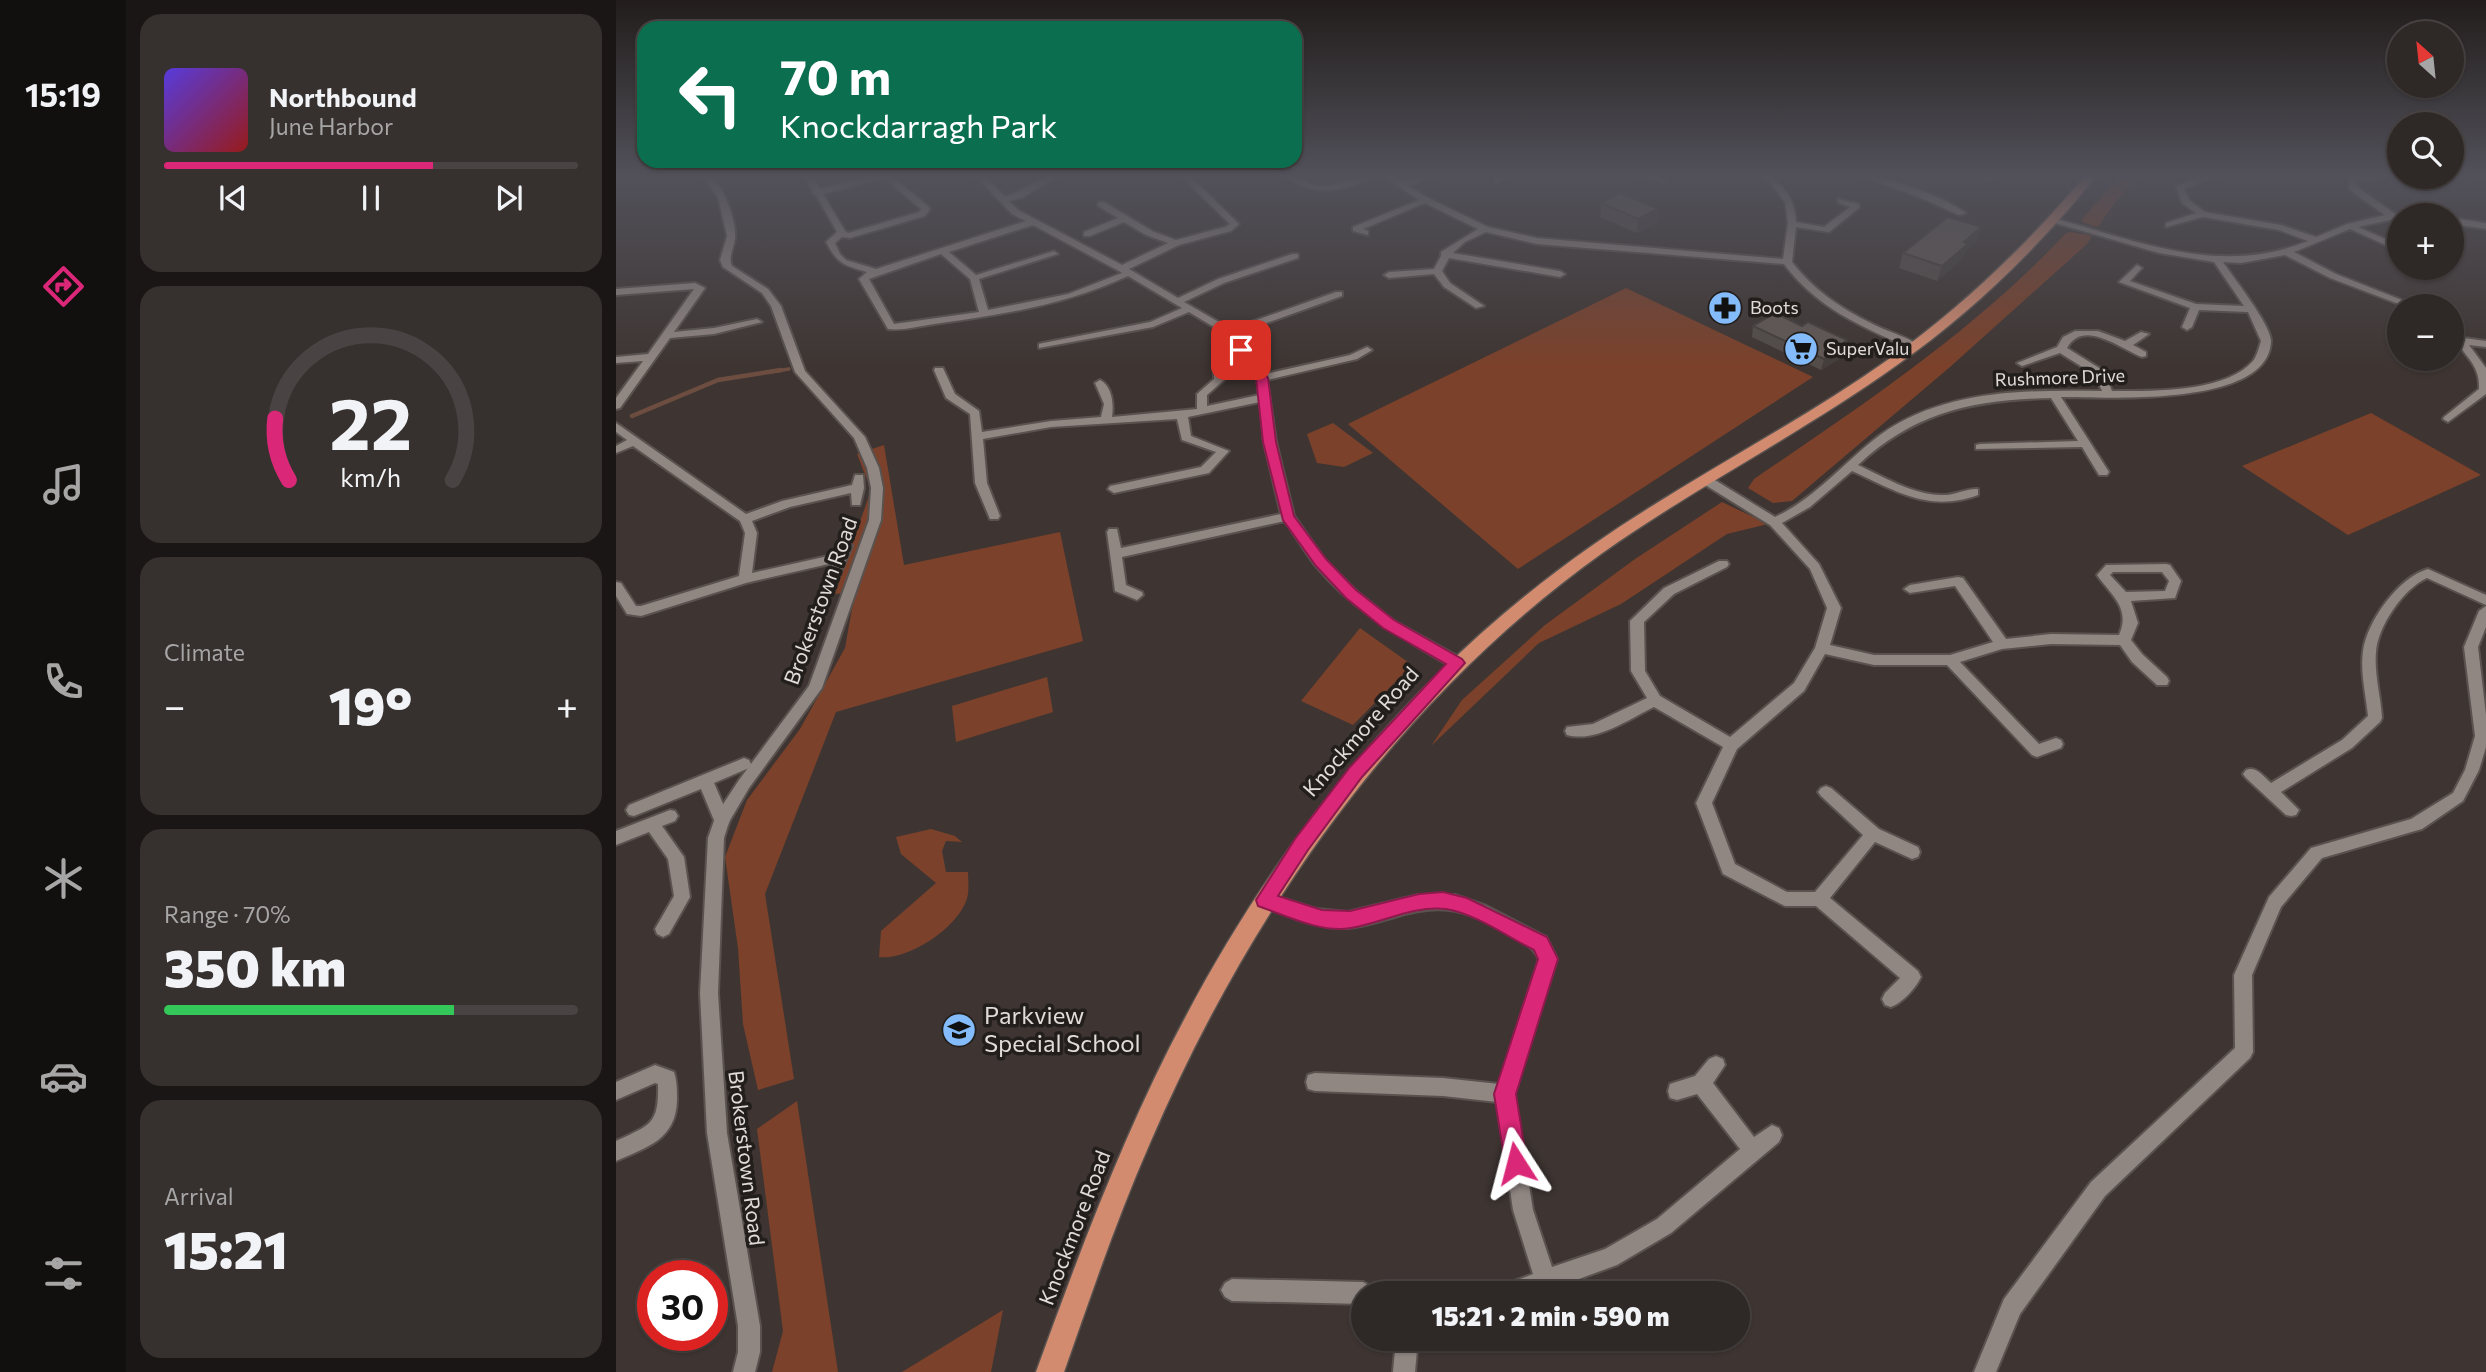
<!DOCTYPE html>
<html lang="en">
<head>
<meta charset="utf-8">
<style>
  :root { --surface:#2e2826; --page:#36302e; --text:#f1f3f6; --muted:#a7a6a7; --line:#494443; --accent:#db2777 }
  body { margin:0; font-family:Commissioner,sans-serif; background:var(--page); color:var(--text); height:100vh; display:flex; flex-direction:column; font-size:26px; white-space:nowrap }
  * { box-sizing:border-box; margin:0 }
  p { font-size:23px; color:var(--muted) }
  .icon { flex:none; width:38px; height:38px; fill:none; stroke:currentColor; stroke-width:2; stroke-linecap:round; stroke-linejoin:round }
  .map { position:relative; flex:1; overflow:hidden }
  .drawer { display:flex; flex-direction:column; gap:14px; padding:14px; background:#191615; width:490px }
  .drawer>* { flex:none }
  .guide { position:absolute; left:21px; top:21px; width:665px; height:147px; border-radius:21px; box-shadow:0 2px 5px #0004,0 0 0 2px var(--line); background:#0b6e4f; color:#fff; overflow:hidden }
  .needle { width:46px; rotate:333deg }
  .fabs { position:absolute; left:1771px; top:21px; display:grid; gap:14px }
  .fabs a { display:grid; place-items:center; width:77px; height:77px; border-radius:50%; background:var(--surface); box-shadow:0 2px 5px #0004,0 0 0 2px var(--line); font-size:35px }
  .speed { position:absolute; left:21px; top:1260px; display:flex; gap:14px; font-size:35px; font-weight:700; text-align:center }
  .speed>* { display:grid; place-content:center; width:91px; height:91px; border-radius:50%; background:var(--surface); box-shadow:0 2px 5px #0004,0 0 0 2px var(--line); line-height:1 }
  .speed .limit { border:10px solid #d22; background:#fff; color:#111 }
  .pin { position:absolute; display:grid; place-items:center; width:60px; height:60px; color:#fff; margin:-30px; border-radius:14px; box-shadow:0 4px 10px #0006 }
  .me { position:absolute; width:77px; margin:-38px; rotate:351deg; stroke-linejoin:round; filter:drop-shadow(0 0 5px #0008) }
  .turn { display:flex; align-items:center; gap:24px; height:147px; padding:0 28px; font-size:32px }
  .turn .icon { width:91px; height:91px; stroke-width:2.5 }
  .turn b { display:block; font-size:49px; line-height:60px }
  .big { font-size:52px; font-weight:800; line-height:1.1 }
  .drawer .tile { flex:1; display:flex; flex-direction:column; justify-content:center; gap:10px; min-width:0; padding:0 24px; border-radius:21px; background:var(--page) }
  .drawer .dial { align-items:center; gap:0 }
  .dial svg { height:182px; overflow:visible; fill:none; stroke:var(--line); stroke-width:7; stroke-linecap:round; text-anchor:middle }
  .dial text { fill:var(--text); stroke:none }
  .song { display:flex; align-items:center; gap:21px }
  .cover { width:84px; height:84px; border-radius:10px; background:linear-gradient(135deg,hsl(250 70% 55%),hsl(0 70% 35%)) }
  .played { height:7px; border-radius:4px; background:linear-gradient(90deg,var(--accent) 65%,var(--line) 65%) }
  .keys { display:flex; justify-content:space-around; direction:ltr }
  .heat { display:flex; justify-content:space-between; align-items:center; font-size:38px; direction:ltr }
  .charge { height:10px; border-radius:5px; background:linear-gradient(90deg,#34c759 70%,var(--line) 0) }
  .trip { position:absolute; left:735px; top:1281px; width:399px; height:70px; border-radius:35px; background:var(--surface); box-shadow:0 2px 5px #0004,0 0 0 2px var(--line); font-weight:800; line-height:70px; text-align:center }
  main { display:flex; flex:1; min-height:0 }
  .menu { display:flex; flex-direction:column; width:126px; justify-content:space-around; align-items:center; background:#12100f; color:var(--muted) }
  .menu .icon { width:49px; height:49px }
  .menu .selected { color:var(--accent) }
  .menu b { font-size:32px; color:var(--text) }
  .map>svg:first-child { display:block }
  .green { fill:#7b412a }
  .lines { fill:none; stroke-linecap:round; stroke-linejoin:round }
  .stream-far1 { stroke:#6e4d41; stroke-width:3.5 }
  .stream { stroke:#6e4d41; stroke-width:4.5 }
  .minor-casing { stroke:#59524f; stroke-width:4 }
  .tertiary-casing { stroke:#59524f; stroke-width:4 }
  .primary-casing { stroke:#59524f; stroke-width:3 }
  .minor { fill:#908682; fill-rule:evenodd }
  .tertiary { fill:#908682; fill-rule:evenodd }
  .primary { fill:#d38b6f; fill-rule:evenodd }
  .wall { fill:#534c48 }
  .shaded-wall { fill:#443e3b }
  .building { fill:#615854; stroke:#443e3b; stroke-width:2 }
  .route { fill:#db2777; stroke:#8e194d; stroke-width:2 }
  .labels { text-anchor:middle; stroke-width:7; stroke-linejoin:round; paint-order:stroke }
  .far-poi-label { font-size:18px; fill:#e1dbd9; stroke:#221e1c; text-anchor:start }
  .far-street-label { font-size:18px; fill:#e1dbd9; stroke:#221e1c }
  .street-label { font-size:21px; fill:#e1dbd9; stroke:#221e1c }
  .near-poi-label { font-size:24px; fill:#e1dbd9; stroke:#221e1c; text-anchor:start }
</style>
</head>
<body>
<main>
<nav class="menu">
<b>15:19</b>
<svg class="icon selected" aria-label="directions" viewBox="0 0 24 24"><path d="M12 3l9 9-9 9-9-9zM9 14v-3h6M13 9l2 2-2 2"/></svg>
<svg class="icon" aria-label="music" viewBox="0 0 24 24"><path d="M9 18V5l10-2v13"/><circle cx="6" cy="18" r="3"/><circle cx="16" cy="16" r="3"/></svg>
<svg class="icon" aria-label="phone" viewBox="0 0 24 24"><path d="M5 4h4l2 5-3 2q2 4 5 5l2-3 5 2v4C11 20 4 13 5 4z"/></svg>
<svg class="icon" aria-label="climate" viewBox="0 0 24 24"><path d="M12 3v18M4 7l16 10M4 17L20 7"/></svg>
<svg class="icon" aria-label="car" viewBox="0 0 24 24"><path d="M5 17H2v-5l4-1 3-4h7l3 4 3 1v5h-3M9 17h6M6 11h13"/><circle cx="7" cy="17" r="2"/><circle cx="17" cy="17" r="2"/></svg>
<svg class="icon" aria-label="filters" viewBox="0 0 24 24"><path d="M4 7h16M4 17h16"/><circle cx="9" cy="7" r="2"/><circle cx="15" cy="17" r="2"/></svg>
</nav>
<section class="drawer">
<div class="tile">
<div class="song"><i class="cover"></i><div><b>Northbound</b><p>June Harbor</p></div></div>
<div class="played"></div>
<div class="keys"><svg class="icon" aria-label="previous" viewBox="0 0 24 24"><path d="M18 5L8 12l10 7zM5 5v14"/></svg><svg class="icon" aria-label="pause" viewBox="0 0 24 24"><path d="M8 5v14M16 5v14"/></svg><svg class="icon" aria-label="next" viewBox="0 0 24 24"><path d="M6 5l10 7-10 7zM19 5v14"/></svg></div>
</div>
<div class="tile dial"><svg viewBox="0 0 100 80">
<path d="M14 69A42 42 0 1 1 86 69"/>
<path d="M14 69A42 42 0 0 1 8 42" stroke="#db2777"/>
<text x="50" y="56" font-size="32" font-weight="700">22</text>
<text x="50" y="72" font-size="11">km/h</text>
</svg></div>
<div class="tile"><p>Climate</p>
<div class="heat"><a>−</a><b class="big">19°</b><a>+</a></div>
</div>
<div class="tile"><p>Range · 70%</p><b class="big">350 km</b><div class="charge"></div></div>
<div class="tile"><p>Arrival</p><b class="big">15:21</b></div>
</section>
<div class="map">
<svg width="1870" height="1372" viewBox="0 0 1870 1372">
  <rect width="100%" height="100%" fill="#3e3532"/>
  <g class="green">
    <polygon points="1506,174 1525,174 1500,201 1482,227 1466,222 1466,219"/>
    <path d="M1455,232L1476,236L1471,244L1334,367L1176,501L1157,503L1132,488L1138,479C1248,404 1358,331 1450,233Z"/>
    <polygon points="1010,288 1197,377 902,569 732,424"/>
    <polygon points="1755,413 1865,475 1732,535 1626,466"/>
    <polygon points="717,423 757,453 728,467 701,463 691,434"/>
    <polygon points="268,445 288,565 444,532 467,641 220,712 149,894 178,1079 142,1090 127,1024 122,948 109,857 131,800 184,729 229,648 239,592 219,594 255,490 241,454"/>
    <polygon points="1106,502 1152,524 1111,534 1005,604 923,643 815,746 846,700 929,625 1019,559"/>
    <polygon points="744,628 796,665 737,725 685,701"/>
    <polygon points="431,677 437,712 340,742 336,706"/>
    <path d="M315,829L339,836L346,842L330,841L326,851L330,872H352C352,879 353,887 352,894C347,925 293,961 263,957L265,931L320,883L285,854L280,837Z"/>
    <polygon points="181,1101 222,1372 156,1372 167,1331 141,1129"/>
    <polygon points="387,1310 375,1372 286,1372"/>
  </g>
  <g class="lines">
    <polyline class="stream-far1" points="154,372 173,369"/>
    <polyline class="stream" points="16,416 102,380 165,370"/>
    <g class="minor-casing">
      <g id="minor">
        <path d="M187,174H195L204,189L263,174H277L276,176L313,207L314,209L309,216L234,238L226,237L219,243L224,254L230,260L260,269L410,221L396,214L358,174H367L389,197C408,191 426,174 446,174L407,197L393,201L402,210L506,265L552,243L530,235L508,222L474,236H468V232L502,218L482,206V202H488L536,231L560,240L609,227L614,224L566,177L573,175L623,224L615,231L563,245L513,269L562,298L602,279L676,254H682V258L608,283L568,302L615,329L720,292H726V296L620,334L649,374L734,355L751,347L756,350L741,359L651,380L660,442L678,516L709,560L740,591L778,621L846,659L848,663L846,667H836C787,638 737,611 700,566C689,552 679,535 669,521L506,557L510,585L526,592L527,595L521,600L499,591L491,532L493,529H501L505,548L665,514L648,442L644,402L572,417L575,436L613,451L593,473L498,493L492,489L494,486L585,467L600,452L566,440L561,419L435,427L367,439L371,483L384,516L382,519H374L359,483L354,414L330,398L318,370L319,368H327L339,394L363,411L366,432L435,421L485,417L488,404L479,383L484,380C496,386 498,404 496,417L581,409V394L598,379L597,357L602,354L607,357L608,380L591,395V406L643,395L641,378L611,335L573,312L537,327L423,348V344L427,343L534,322L566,308L512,276C452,304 390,314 325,323C308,325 288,331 272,329L243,279L251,272C227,265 222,264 210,242L221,232L200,195L196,193L197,191ZM268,178L305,209L303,212L232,233L229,231L207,194ZM417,225L503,271L506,273L452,294L372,310L363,279L442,254L438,251L360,275L333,252ZM325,254L354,279L363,312L278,324L253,279Z"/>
        <path d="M668,174C682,174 691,186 706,186C726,186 743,174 763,174C734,191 694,199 668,174Z"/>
        <path d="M765,174H775L787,182L810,174H822L792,186L812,198L872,227L921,238L1167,259L1172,223L1169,202L1156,185L1142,174H1152C1169,187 1179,200 1180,222L1208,227L1234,207L1222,203V199L1243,204V208L1213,232L1180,227L1176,262C1199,292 1229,311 1263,327C1276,333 1292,337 1303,346L1294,348C1246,327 1201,308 1168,264L921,244L870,232L849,242L837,253L944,271L949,274L944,277L833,258L826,271L834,283L868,306L860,308L828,287L818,274L773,278L768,275L773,272L818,269L825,256V252L862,229L809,203L747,229L752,231V235L737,231V227L803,200Z"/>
        <polygon points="881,174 896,174 887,178 882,183 878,181"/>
        <polygon points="1016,174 1032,174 1051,180 1047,182"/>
        <path d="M1241,174C1266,174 1330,198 1350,213L1343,215L1303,197Z"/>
        <polygon points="1369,174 1377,174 1375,181 1369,181"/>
        <path d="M1591,174L1601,175L1568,189L1573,200L1589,212L1665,225L1700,237L1731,224L1769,215L1734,190L1731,177L1735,175L1766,176L1767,178L1763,180H1740L1741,187L1779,214L1787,215H1783V218L1742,227L1783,245V251L1734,229L1678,252L1720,274L1801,306H1788L1714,278L1669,255L1625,263L1607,262C1617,277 1655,325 1655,341C1653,408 1490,397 1445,397L1493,472L1491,475H1483L1466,447L1360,449V445L1364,444L1462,441L1435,398C1358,400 1300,411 1242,465C1268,477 1295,494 1325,495C1338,496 1350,488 1362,489V495C1313,513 1280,491 1236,471L1194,507L1166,523L1203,564L1225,608L1214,645L1258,655H1334L1377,642L1339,586L1294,593L1288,589L1294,585L1342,577L1347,578L1390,639L1435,634L1503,635C1515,608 1495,595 1481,575L1490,565L1550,564L1554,565L1565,581L1559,598L1515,601L1522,623L1515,640L1526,654L1551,677L1553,681L1551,685H1541L1516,662L1504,645L1435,644L1386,649L1344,662L1423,744L1440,738L1445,740L1447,744L1445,748L1421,757L1416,755L1331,665H1258L1209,654L1188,691L1121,749L1096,803L1119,864L1171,892H1199L1247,835L1205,796L1202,792L1205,788L1210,786L1215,788L1263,829L1302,847L1304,852L1302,857L1296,859L1259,842L1214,898L1302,971L1305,977C1300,988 1286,1003 1275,1007L1269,1005L1266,999L1269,993L1284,978L1200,906H1169L1107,874L1080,803L1107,747L1038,707C1013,719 980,743 951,735L949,731L951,727L977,724L1031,698L1015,671L1014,621L1048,588L1103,561H1111L1113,564L1111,567L1058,594L1028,622L1029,671L1044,696L1114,737L1178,683L1199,648L1211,608L1194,569L1154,525L1086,483V477H1094L1159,517C1200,498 1228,462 1264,435C1328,389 1410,390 1486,391L1479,375L1444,353L1406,366L1401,363L1441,347L1447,337L1459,331H1482L1509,341L1525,332L1533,334L1517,345L1530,352V356L1526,357C1505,349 1467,318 1451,348L1488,371L1496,391C1535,391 1609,393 1637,361C1641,356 1643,347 1645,341L1632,312L1583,310L1576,327L1571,330L1566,327L1574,308L1503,282L1521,265L1526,268L1514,281L1580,304L1628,306L1598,262L1543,253L1432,221L1436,218C1524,241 1603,277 1692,241L1663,230L1587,217L1550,227V223L1580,213L1566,203L1560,186ZM1497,572H1546L1553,581L1549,591L1510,592L1494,575Z"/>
        <polygon points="1836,218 1870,223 1870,229 1836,224"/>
        <polygon points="79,283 89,288 58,332 98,328 141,319 146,322 98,334 54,338 4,408 0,409 0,398 27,361 0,363 0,357 32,354 78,289 0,295 0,289"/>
        <path d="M1836,325L1839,326L1848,338L1870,341V347L1853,345L1870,368V394L1832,422L1827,419L1828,417L1863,389C1865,357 1835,350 1836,325Z"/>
        <polygon points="0,423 130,514 166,501 236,485 239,475 247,475 248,488 244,505 236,505 235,493 174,507 136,521 141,533 136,573 221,554 226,543 230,542 236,546 223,576 215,576 213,573 217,563 130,583 25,616 11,614 0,596 0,582 5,583 20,606 25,606 123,576 129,533 124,521 17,446 0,453 0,446 11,440 0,432"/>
        <path d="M1812,569L1870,595V605L1811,578C1787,589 1762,626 1760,652C1758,674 1765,697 1766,718L1764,722L1736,748L1665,792L1683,810L1680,815L1675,816L1670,815L1630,778L1627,774L1630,770C1640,766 1647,776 1655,783L1726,740L1752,716C1750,695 1744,672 1747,651C1751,621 1783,577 1812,569Z"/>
        <polygon points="1870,606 1870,627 1862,647 1870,715 1870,747 1863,770 1847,801 1806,829 1706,858 1665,907 1636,975 1637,1052 1634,1058 1489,1196 1404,1314 1380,1372 1358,1372 1388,1299 1475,1182 1619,1048 1618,975 1653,897 1695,848 1795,819 1837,793 1849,770 1859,736 1848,647 1863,611"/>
        <polygon points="128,758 133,760 135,764 133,768 98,783 114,820 112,825 106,827 100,825 85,789 18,816 13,815 10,810 13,805"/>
        <polygon points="54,810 59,811 62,816 59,821 46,826 68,857 74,897 53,934 47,937 41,934 39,929 58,896 52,859 33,832 0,845 0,831"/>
        <path d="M649,893L700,909L732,912L802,895H839L870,906L930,937L941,959L898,1094L917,1210L936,1267L989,1249L1041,1219L1124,1149L1081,1094L1061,1100L1054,1098L1052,1091L1054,1084L1079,1076L1093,1059L1100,1056L1107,1059L1109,1065L1097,1083L1138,1137L1156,1125L1163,1128L1166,1135L1163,1142L1055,1233L1001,1265L930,1291L882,1293L885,1286L917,1274L897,1210L881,1102L827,1096L699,1091L692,1089L690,1082L692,1075L699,1073L827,1078L883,1084L923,959C916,944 901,939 886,930C847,908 822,903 779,917C763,921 748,927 731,928C701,929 671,915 643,905L641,900L643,895Z"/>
        <path d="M39,1065L58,1072C61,1081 61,1090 61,1100C60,1139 32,1147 0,1161V1141C34,1125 43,1125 42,1084L39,1083L0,1100V1082Z"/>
        <polygon points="616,1279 747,1282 754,1286 758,1293 747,1293 747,1304 616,1301 609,1297 605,1290 609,1283"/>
        <polygon points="780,1339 802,1339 799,1372 777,1372"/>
      </g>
    </g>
    <g class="tertiary-casing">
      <path id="tertiary" d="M79,174C85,174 90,174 95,177C108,187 121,222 119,239C118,248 112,256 116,266L152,289L165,306L189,371L249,437L263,468L267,488L265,520L206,688L133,788L113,822L108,838L102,993L111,1133L144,1326V1352L139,1372H117L122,1352V1326L91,1133L84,993L92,838L100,815L123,780L193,686L253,520L255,488L251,468L238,438L179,372L155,306L146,293L107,267L104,260L111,236L102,197L91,182Z"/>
    </g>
    <g class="primary-casing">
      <g id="primary">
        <path d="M1471,174H1482C1424,246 1357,312 1281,365C1186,433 1081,486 985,554C780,701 633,913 534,1143C501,1218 475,1295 448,1372H420C464,1251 509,1130 570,1016C667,832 803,667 974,547C1071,479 1177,427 1273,359C1348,306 1412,243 1471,174Z"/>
        <polygon points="1855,174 1870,174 1870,178 1856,176"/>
      </g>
    </g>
    <use href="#minor" class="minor"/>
    <use href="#tertiary" class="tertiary"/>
    <use href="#primary" class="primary"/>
  </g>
  <g class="wall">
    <polygon points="985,203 1042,209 1041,223 1021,233 984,217"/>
    <polygon points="1365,227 1361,241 1349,252 1347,258 1321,281 1283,268 1287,253"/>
    <polygon points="1137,326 1186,326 1229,351 1227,352 1226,357 1205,370 1136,337"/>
  </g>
  <g class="shaded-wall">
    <polygon points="1042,209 1041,223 1021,233 1022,219"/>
    <polygon points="1365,227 1361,241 1349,252 1347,258 1321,281 1326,266 1348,242"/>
    <polygon points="1231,340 1229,351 1227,352 1226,357 1205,370 1208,359"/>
  </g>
  <g class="building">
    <polygon points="1004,193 1042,209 1022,219 985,203"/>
    <polygon points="1332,217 1365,227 1348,242 1352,244 1326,266 1287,253"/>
    <polygon points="1159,313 1186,326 1192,322 1231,340 1226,344 1229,345 1208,359 1137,326"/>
  </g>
  <linearGradient id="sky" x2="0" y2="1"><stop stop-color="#221d1c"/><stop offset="0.48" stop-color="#52515a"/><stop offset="1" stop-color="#52515a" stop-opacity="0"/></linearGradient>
  <rect width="1870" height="366" fill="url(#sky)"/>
  <path class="route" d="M621,347H629L652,378L660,442L678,516L710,559L740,590L778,620L846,659L849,663L746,777L692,850L662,896L706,910L734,911L803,894L827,892L851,898L931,937L942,959L900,1094L911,1163L908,1171L900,1174L892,1171L889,1163L878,1094L922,959L918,950C890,936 860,914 830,909C798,905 766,923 735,928C704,933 671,916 642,906L640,900L679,839L734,767L830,664L767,628L730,598L700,566L667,520L647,442L640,378L619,350Z"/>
  <defs>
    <g id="pharmacy-disc" transform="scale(1.75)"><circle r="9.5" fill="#84bcfb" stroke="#221e1c"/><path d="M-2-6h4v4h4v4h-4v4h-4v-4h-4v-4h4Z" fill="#111"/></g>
    <g id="supermarket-disc" transform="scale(1.75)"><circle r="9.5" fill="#84bcfb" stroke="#221e1c"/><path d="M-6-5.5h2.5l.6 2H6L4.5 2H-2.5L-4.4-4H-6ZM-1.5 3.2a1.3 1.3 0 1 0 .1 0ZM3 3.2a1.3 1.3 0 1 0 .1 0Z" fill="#111"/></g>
    <g id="school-disc" transform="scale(1.75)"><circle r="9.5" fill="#84bcfb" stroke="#221e1c"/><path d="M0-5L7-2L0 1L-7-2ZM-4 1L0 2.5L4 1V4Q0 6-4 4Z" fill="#111"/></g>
  </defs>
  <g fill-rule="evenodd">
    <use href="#pharmacy-disc" x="1109" y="308"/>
    <use href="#supermarket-disc" x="1185" y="349"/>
    <use href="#school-disc" x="343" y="1030"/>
  </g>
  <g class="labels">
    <g class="far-poi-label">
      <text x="1134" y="314">Boots</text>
      <text x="1210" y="355">SuperValu</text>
    </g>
    <g class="far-street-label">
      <text transform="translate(1444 378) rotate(-2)" y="6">Rushmore Drive</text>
    </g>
    <g class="street-label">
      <text transform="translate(205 601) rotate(-70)" y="7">Brokerstown Road</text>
      <text transform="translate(745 732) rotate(-49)" y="7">Knockmore Road</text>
      <text transform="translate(130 1158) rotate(83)" y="7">Brokerstown Road</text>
      <text transform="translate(459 1228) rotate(-69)" y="7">Knockmore Road</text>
    </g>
    <g class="near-poi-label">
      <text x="368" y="1024">Parkview<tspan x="368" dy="28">Special School</tspan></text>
    </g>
  </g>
</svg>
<div class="fabs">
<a><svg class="needle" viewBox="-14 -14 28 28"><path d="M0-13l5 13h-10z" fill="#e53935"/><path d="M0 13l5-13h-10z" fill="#a7a6a7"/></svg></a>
<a><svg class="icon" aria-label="search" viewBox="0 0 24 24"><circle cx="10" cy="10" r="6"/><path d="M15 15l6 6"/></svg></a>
<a>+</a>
<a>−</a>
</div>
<div class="speed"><div class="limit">30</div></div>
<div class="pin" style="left:625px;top:350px;background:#d93025"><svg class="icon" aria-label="arrive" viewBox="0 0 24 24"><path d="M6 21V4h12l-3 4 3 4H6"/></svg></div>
<svg class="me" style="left:900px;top:1163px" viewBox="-20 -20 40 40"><path d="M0-17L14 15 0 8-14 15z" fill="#db2777" stroke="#fff" stroke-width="4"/></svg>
<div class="trip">15:21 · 2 min · 590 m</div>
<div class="guide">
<div class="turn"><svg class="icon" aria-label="left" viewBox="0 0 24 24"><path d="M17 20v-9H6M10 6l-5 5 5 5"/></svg><div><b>70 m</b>Knockdarragh Park</div></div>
</div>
</div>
</main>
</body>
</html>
